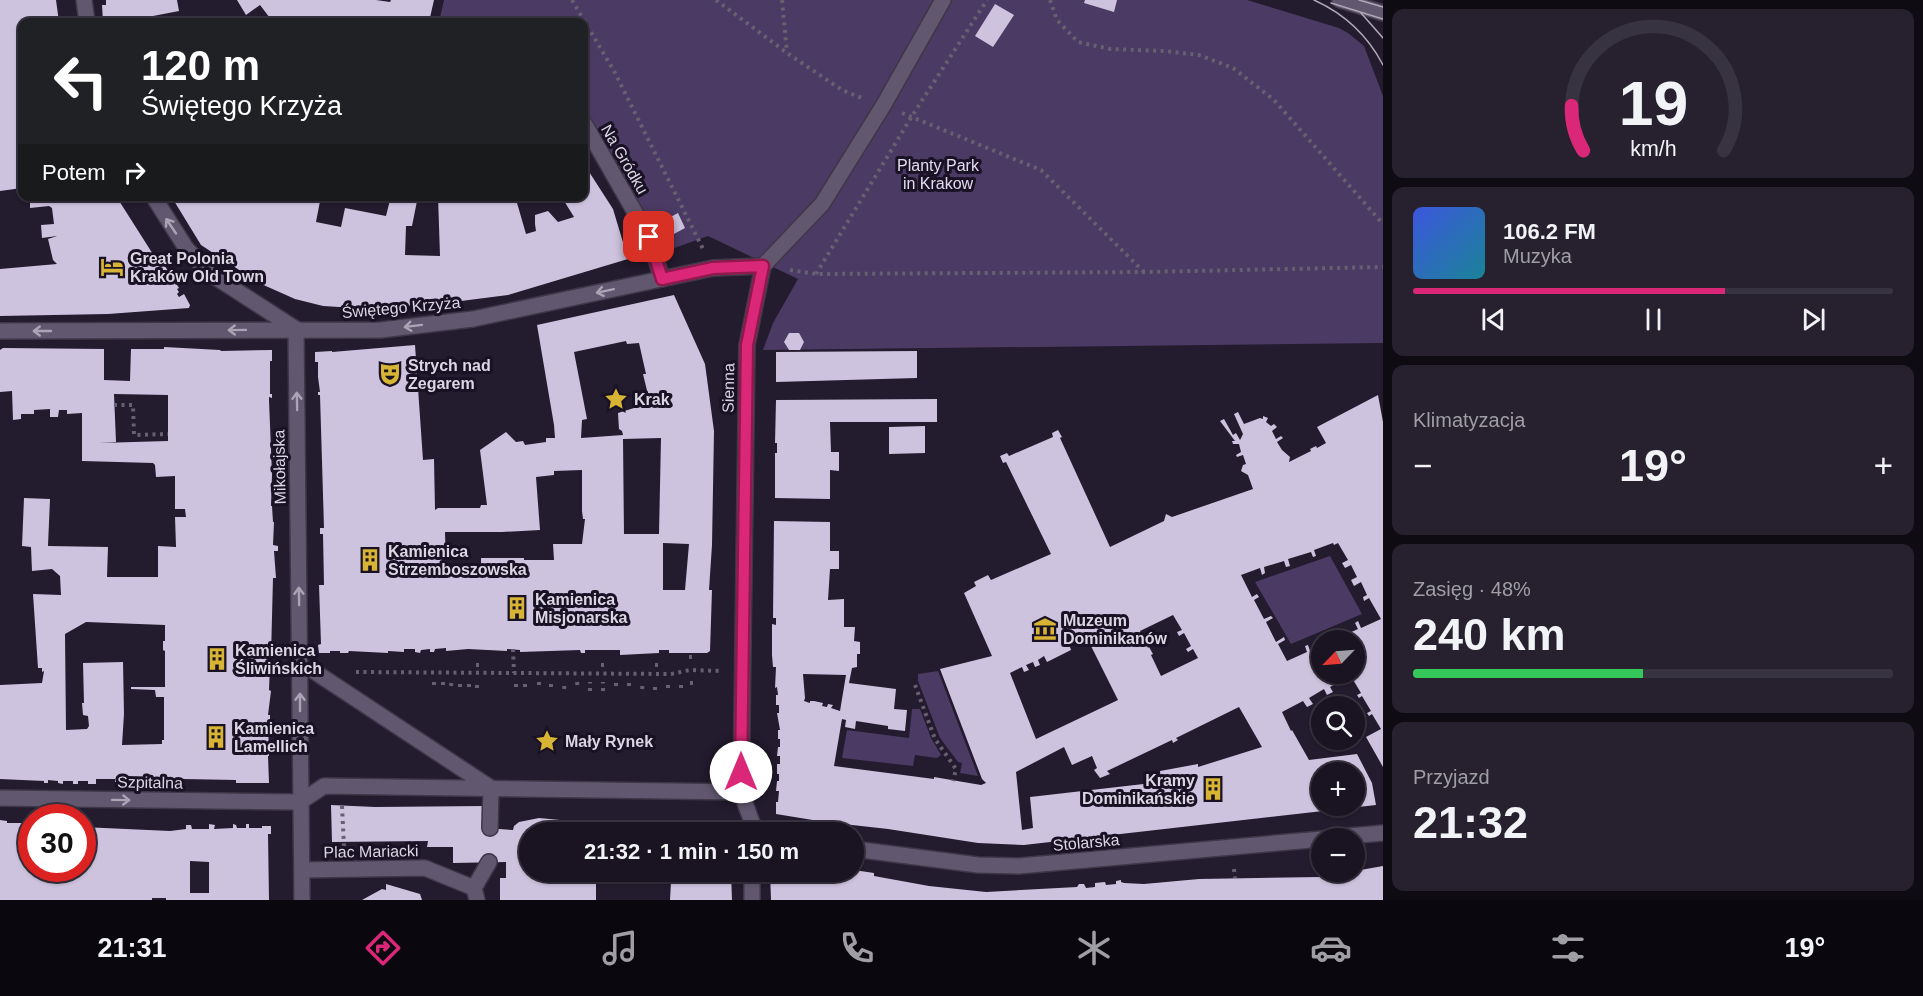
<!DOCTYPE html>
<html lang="pl">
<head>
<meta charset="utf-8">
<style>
  :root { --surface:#1a1422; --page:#27212f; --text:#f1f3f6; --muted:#9f9ea5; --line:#383340; --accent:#db2777 }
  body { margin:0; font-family:Helvetica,sans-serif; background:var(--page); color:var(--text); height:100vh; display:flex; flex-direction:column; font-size:22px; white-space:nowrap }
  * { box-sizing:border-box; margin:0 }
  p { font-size:20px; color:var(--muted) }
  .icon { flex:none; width:33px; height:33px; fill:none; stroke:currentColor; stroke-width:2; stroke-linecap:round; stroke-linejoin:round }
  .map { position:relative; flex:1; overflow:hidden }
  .side { display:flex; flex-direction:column; gap:9px; padding:9px; background:#0e0b13; width:540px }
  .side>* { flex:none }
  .guide { position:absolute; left:18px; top:18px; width:570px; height:183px; border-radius:12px; box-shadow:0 2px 4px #0004,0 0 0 2px var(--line); background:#202124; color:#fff; overflow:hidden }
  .needle { width:39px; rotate:245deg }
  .fabs { position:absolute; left:1311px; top:630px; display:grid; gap:12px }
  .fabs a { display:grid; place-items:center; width:54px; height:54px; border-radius:50%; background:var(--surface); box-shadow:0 2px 4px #0004,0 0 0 2px var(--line); font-size:30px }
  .speed { position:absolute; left:18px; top:804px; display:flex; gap:12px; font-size:30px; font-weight:700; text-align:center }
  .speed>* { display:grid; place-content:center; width:78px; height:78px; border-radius:50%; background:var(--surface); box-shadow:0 2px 4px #0004,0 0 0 2px var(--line); line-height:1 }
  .speed .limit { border:9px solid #d22; background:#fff; color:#111 }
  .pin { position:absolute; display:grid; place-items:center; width:51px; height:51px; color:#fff; margin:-26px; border-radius:12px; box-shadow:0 3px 9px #0006 }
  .me { position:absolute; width:66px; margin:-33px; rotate:0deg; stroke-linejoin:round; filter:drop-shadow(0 0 4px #0008) }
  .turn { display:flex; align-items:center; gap:21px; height:126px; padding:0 24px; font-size:27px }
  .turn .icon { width:78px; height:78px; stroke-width:2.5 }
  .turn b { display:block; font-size:42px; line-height:51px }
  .then { display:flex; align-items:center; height:57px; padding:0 24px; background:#0003; gap:12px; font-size:22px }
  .big { font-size:45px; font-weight:700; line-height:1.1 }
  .side .widget { flex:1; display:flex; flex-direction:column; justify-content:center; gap:9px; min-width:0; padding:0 21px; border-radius:12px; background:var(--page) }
  .side .dial { align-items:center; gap:0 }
  .dial svg { height:156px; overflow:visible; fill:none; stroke:var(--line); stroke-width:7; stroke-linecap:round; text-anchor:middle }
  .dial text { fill:var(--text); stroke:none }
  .song { display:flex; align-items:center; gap:18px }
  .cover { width:72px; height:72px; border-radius:9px; background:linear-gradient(135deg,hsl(230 70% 55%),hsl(190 70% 35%)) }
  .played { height:6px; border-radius:3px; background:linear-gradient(90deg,var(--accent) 65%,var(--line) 65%) }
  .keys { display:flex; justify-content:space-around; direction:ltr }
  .heat { display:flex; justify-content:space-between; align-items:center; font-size:33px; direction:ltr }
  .charge { height:9px; border-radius:4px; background:linear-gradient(90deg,#34c759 48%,var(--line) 0) }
  .trip { position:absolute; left:519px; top:822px; width:345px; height:60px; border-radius:30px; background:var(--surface); box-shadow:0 2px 4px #0004,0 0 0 2px var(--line); font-weight:700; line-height:60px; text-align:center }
  .tabs { display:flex; height:96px; justify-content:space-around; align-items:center; background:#0a080e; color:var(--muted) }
  .tabs .icon { width:42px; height:42px }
  .tabs .on { color:var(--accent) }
  .tabs b { font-size:27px; color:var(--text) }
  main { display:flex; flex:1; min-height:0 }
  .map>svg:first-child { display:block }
  .green { fill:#4b3a63 }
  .building { fill:#cdc3de; fill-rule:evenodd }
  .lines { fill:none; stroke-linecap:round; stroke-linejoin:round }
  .minor-casing { stroke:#3e3747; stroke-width:18 }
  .path { stroke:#676071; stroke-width:4; stroke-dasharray:3 4.5; stroke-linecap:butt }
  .minor { stroke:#61586f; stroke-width:15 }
  .tram { stroke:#ada7b6; stroke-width:1.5 }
  .oneway { stroke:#aaa4b5 }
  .route-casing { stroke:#8e194d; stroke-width:15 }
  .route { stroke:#db2777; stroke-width:10 }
  .labels { text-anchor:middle; stroke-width:6; stroke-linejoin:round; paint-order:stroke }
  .street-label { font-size:16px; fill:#dbd6e4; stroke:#191124 }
  .park-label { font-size:16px; fill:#e2dbef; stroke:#191124 }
  .poi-label { font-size:16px; font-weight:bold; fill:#dbd6e4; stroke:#191124; text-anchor:start }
</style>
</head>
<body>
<main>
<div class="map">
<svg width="1383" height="900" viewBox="0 0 1383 900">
  <rect width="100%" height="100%" fill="#231b2e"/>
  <g class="green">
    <polygon points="444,0 1247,0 1339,28 1348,33 1364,46 1383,96 1383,343 763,350 773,323 798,279 708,236 663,252 584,112 584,22 439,22"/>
    <polygon points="1330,556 1362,614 1291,644 1255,582"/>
    <polygon points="938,671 978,776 960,773 962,763 958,762 940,738 918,681 918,674"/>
    <polygon points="912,709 920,709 931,738 941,755 937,758 915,755 913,766 842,758 847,730 909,738"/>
  </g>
  <g class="building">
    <polygon points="0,0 56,0 59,22 22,22 22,188 0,191"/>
    <polygon points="106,0 177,0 179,11 153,16 154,22 103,22 102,5 106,5"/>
    <polygon points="237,0 376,0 390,2 391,0 434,0 429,22 273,22 260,5 246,15"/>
    <polygon points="1085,0 1117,0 1114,12 1084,3"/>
    <polygon points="995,4 1014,15 993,47 975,36"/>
    <polygon points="584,164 613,209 628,259 508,295 461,301 372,309 323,306 295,299 259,283 201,245 171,196 321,196 316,222 341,227 345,208 386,216 391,196 418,196 412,226 406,226 405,255 440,256 438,196 466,196 467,203 515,196 526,234 536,231 535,224 535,215 548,211 558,222 574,217 561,196 584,196"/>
    <polygon points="48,196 116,196 156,259 159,257 179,288 177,289 179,292 177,294 179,297 184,294 190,305 189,308 108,314 0,316 0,269 57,264 53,260 48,239 57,236 42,238 41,225 54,224 52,208 49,206 30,208 30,201 35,201 35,199"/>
    <polygon points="678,213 685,228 672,235 665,220"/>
    <path d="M674,295L705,364L714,431L712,545L709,590H712L710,651L707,653H669V650H659V653L620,655V650H585V653H581L580,650L520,652V650L507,649V651L468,649L446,651V648L435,649L434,652H430V649L421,650L420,653L415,652V649H404V652L388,651V653L349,651L348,653H340V651H330V653H319L318,645L321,644L319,585H324L323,534H320V528H324L320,395H318V392H320L318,377V362H315V352L332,351V352L415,345L423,460L434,459L435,510L438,508H480L481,505H487L480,450L506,432L516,442L523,441L525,445L546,442V438H555L554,425L537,325ZM626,341L627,344L639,343L646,374H643L650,403L618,413L619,429L622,431L623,435L581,438L582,420L587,419L574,352ZM661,438L659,534H624L623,439ZM582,470V511L583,519H585L582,544H553L554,560H524V558H481V566L446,567L445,532H502L540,530L536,477L554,475V471ZM663,543L689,544L685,590H663Z"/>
    <polygon points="789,333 799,333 804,342 800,350 789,350 784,342"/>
    <path d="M164,347L220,350L221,351L272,350V361H270V394H272V398L269,397V400L272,475L271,506H272L273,522H274L273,545L278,546V551H274L276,578H273L271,656L269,657L268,665H270L269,690L271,691L268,715H270V721H268L269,756H268L269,783H236V780L183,779V782H161V779H154V777L141,779V782L132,783L133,780H124V782H115V779H96V784H88V781H78V784H73V781H63V784L58,783V781L48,780V783H44V781L0,779V685L42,683L44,671L42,672V668H38L33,594L61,595L60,576L52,569L32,571L31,547L22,546L24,498L50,499L48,546L108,547L107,577H158V546L176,547L175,517H186L185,509H175V476L156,477L155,465L153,463L82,461V413L67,414V410H59L58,417H50V409L34,410V414H21V419L13,420L12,391L0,392V350L3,348L104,349V380L130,381L131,349H164ZM114,394L168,395V441L99,443L116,442ZM86,622L165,625V641H163V650L165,651V687H131V689L155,690L156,697H164V740H162V744L122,745L124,714L123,662L83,663L84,703H82L83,715L88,716L89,726L87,729L66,730L65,634Z"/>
    <polygon points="917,351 917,378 776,382 776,352"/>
    <path d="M1378,395L1383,422V767L1366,737L1381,729L1372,714L1369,716L1367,713L1371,711L1362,696L1359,698L1357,695L1361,693L1352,678L1346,681L1345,679L1330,687L1333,692L1327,695L1324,689L1309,698L1313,704L1307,707L1303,701L1282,712L1291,731L1292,730L1309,760L1357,754L1372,783L1376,805L1024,845L978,843L888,829L825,822L776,814V802H778L779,791H776L777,781H779V774H777V764H780V756H777L778,747H780V739H778V730H780L777,713H779V705H776V695H778L777,687L775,688L776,667H773L772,655V624L776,625V618H773L774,521L830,522V551H839V569H830L828,600L844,599V627H855L854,641L860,642V654H857V667L852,668L849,683L896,689L894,709L907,710L905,731L888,729V726L856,721L855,729L845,727L846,720L842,719L834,766L934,779V777L981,785L986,783L982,779L940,669L992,656L964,593L976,586L974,582L988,575L991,580L1051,554L1006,462L1003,463L1000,456L1007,453L1009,456L1053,437L1052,433L1058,430L1062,437L1060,438L1110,547L1164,521L1166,514L1172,517L1253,489L1248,475L1241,471L1243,465L1246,464L1243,455L1237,457L1236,455L1241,452L1239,444H1233L1232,441H1235L1220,421L1224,419L1233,435L1236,433L1240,440L1243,434L1234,414L1238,412L1244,424L1260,418L1263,419V416L1268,418L1266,422L1271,426L1274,424L1277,427L1272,431L1276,439L1281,436L1283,438L1277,442L1282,450L1290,457L1289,462L1311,451L1310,449L1316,446L1317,448L1326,443L1317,427ZM1333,543L1334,545L1338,543L1348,560L1342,563L1345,568L1351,565L1357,577L1351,580L1354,586L1361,582L1367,595L1363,597L1364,601L1369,598L1381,619L1361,628L1358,621L1355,623L1358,629L1336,639L1333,633L1330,634L1333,640H1354V674H1322V646L1310,651L1308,645L1305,646L1307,652L1287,661L1278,644L1285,640L1284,637L1276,642L1266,622L1273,618L1271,616L1264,619L1254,600L1259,597L1257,594L1252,597L1241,575L1260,568L1262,575L1265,573L1264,567L1284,561L1286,567L1290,566L1288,559L1311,552L1313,557L1316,556L1314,550ZM1173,615L1182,630L1177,632L1179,636L1184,633L1191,646L1186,649L1188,652L1193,649L1198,658L1161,676L1151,655L1153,654L1149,647L1148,648L1140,631ZM1086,636L1118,700L1036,739L1010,673L1022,667L1024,672L1029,670L1026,665L1033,662L1035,667L1040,665L1038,660L1044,656L1047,662L1071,650L1069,644ZM803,674L846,675L840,711L831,708L833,705L828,704L827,707L822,706L823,703L814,701H810V703L804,701L805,698ZM1239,707L1262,747L1198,767V764L1160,771L1161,782L1030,797L1033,828L1022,830L1016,772L1064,747L1072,765L1092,756L1097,768L1094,770L1100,778L1110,774L1107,771L1172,740L1173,743L1178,740L1176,738ZM1322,772H1354V806H1322Z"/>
    <polygon points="937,399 937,422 830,422 831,452 839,452 839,471 830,470 830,499 775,498 775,453 777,453 777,443 775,443 776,400"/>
    <polygon points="925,426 925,453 889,454 889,427"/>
    <polygon points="331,805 375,807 485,806 484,828 513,830 514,826 519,822 539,818 560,820 570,826 621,826 670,831 670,832 530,832 530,872 596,872 596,900 500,900 500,878 506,878 506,862 453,863 453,847 427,847 428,841 332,842"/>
    <path d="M0,820L7,821V823H27V825H32V868H82V827L170,831L186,829V825H191L192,829H209V824L215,825L214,829L233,828V824L236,825L237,828H246V824H249V828H262V826H271V834H268L269,900H166V898H152V900H0ZM190,861L209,862V893H190Z"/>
    <polygon points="1383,866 1383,900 771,900 770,872 854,870 874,873 874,876 929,886 986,892 1077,887 1079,884 1084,884 1086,888 1095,887 1095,883 1105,882 1106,885 1116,884 1116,881 1121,880 1121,882 1124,883 1144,884 1199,879 1321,877"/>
    <polygon points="623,872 731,872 732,900 670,900 671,882 620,882 621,874 623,874"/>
    <polygon points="386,884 420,894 422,900 362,900 382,889 386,890"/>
  </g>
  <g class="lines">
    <g class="minor-casing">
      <g id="minor">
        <polyline points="84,0 87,22"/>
        <polyline points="1340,0 1383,13"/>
        <polyline points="584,123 649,237 662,279"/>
        <polyline points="153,196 186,248 209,273 296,329"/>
        <polyline points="296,329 302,900"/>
        <polyline points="0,331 381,330 473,319 713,268 763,266"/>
        <polyline points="315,672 491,788 490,828"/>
        <polyline points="0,798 300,802"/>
        <polyline points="300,802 324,786 741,792"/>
        <polyline points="753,832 753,825 741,792 747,345 763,266 822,204 883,106 943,0"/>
        <polyline points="1326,838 1383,833"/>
        <polyline points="854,849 978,865 1019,866 1322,839"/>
        <polyline points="302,870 425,868 474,888"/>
        <polyline points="477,900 474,888 489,862"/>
        <polyline points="752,900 752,872"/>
      </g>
    </g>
    <g class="path">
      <polyline points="572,0 614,71 703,249"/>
      <polyline points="716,0 787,53 842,90 862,98"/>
      <polyline points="782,0 787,52"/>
      <polyline points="1050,0 1057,20 1078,42 1110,49 1164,51 1199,55 1233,68 1274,100 1383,224"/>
      <polyline points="902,113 1041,170 1144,272"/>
      <polyline points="790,270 816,274 1144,272 1383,267"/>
      <polyline points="816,274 912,116 987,0"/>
      <polyline points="114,405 133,405 134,435 168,434"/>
      <polyline points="513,649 514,673"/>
      <polyline points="689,657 694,657"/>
      <polyline points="476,665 479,665"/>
      <polyline points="601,665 604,665"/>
      <polyline points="655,665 658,665"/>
      <polyline points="356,672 671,674 690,670 723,671"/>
      <polyline points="539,682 539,687"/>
      <polyline points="577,682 578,689"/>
      <polyline points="616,683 616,689"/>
      <polyline points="629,683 629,689"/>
      <polyline points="690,683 694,683"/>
      <polyline points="434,685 434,678"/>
      <polyline points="443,685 443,679"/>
      <polyline points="915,685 935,739 956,769 953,781"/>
      <polyline points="451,686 452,679"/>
      <polyline points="460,687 460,680"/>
      <polyline points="469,687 469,681"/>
      <polyline points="516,687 516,683"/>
      <polyline points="525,687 525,683"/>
      <polyline points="551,687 551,683"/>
      <polyline points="477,688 477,681"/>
      <polyline points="668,688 668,684"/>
      <polyline points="681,688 681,684"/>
      <polyline points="564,689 565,682"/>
      <polyline points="642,689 643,683"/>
      <polyline points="655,690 655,683"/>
      <polyline points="590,691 590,682"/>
      <polyline points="603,691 603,682"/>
      <polyline points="342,806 344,847"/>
      <polyline points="1234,869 1235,878"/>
    </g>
    <use href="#minor" class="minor"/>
    <g class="tram">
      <path d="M1314,0C1345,14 1368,36 1383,65"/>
      <polyline points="1359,0 1383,7"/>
      <polyline points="1331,3 1383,19"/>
      <polyline points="1361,13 1383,38"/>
    </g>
  </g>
  <defs><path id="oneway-shaft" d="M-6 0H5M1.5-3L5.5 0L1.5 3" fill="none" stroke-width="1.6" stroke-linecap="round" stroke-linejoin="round" transform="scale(1.5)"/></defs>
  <g class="oneway">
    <use href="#oneway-shaft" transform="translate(171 226) rotate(-124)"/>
    <use href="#oneway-shaft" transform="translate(605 291) rotate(168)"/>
    <use href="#oneway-shaft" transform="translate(413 326) rotate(173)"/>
    <use href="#oneway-shaft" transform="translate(237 330) rotate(179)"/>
    <use href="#oneway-shaft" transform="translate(42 331) rotate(180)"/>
    <use href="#oneway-shaft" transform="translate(297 401) rotate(-91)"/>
    <use href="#oneway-shaft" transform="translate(299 596) rotate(-91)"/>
    <use href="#oneway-shaft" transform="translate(300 702) rotate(-90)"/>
    <use href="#oneway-shaft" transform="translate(121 800) rotate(1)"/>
  </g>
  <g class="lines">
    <g class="route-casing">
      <polyline id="route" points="649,237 662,279 713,268 763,266 747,345 741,772"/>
    </g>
    <use href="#route" class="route"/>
  </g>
  <defs>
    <g id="hotel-bare" transform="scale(1.8)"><path d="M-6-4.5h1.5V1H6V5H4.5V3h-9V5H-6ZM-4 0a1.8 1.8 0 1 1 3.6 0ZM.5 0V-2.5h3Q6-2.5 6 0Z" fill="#d7b434" stroke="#191124" stroke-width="2.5" paint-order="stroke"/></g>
    <g id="theatre-bare" transform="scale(1.8)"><path d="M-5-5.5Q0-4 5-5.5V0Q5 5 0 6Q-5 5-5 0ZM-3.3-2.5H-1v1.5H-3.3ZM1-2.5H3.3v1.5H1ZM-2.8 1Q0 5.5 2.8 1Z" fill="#d7b434" stroke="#191124" stroke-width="2.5" paint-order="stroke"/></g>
    <g id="sight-bare" transform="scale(1.8)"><path d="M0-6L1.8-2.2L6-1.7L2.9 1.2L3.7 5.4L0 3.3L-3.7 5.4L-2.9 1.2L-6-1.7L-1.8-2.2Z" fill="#d7b434" stroke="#191124" stroke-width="2.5" paint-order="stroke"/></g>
    <g id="building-bare" transform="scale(1.8)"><path d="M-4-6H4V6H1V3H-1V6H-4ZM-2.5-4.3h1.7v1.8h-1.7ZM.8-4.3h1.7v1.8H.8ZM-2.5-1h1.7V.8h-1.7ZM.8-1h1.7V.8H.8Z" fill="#d7b434" stroke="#191124" stroke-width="2.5" paint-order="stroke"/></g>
    <g id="museum-bare" transform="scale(1.8)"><path d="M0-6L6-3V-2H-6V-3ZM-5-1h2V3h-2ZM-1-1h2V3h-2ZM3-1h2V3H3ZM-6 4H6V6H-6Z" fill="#d7b434" stroke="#191124" stroke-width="2.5" paint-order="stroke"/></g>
  </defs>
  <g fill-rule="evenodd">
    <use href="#hotel-bare" x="112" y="267"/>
    <use href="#theatre-bare" x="390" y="374"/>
    <use href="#sight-bare" x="616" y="399"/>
    <use href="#building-bare" x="370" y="560"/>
    <use href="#building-bare" x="517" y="608"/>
    <use href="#museum-bare" x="1045" y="629"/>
    <use href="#building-bare" x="217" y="659"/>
    <use href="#building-bare" x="216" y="737"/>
    <use href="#sight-bare" x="547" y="741"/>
    <use href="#building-bare" x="1213" y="789"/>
  </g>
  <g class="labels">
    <g class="street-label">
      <text transform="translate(625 159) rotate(60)" y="6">Na Gródku</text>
      <text transform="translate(401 307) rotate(-5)" y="6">Świętego Krzyża</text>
      <text transform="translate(728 388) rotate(-89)" y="6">Sienna</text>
      <text transform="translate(279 467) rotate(-91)" y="6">Mikołajska</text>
      <text transform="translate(150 782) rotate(1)" y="6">Szpitalna</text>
      <text transform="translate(1086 842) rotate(-5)" y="6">Stolarska</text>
      <text transform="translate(371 851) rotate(-1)" y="6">Plac Mariacki</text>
    </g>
    <g class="park-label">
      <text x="938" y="171">Planty Park<tspan x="938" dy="18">in Krakow</tspan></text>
    </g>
    <g class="poi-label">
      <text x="130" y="264">Great Polonia<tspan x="130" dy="18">Kraków Old Town</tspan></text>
      <text x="408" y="371">Strych nad<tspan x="408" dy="18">Zegarem</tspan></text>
      <text x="634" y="405">Krak</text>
      <text x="388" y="557">Kamienica<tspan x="388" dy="18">Strzemboszowska</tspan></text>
      <text x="535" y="605">Kamienica<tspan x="535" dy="18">Misjonarska</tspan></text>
      <text x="1063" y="626">Muzeum<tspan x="1063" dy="18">Dominikanów</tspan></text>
      <text x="235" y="656">Kamienica<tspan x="235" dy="18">Śliwińskich</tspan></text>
      <text x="234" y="734">Kamienica<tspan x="234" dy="18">Lamellich</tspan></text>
      <text x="565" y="747">Mały Rynek</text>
      <text x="1195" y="786" text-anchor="end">Kramy<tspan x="1195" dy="18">Dominikańskie</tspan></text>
    </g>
  </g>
</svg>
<div class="fabs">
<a><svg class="needle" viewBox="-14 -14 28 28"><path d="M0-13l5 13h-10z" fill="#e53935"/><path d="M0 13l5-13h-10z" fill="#9f9ea5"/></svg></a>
<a><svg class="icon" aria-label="search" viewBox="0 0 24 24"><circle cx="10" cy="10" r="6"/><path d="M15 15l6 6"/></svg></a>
<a>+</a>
<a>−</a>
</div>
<div class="speed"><div class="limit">30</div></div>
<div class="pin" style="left:649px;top:237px;background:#d93025"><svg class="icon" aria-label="arrive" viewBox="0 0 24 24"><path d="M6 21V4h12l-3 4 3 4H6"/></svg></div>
<svg class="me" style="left:741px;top:772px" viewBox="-20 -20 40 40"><circle r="19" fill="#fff"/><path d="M0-13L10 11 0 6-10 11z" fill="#db2777"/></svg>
<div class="trip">21:32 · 1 min · 150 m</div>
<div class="guide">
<div class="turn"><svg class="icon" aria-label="left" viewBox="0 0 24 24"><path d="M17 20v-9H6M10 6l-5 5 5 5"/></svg><div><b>120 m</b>Świętego Krzyża</div></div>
<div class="then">Potem<svg class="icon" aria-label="right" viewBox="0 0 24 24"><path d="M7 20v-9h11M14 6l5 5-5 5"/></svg></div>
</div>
</div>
<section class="side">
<div class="widget dial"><svg viewBox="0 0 100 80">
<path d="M14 69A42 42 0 1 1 86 69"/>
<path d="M14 69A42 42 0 0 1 8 46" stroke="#db2777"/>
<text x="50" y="56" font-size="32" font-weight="700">19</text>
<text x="50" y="72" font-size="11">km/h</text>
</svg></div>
<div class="widget">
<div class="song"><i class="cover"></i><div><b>106.2 FM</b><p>Muzyka</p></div></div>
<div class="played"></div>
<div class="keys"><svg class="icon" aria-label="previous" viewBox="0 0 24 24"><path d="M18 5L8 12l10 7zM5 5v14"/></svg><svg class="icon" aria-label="pause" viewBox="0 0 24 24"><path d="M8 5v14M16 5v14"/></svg><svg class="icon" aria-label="next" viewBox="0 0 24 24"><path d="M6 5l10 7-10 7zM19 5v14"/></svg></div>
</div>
<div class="widget"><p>Klimatyzacja</p>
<div class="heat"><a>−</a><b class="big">19°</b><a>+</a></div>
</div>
<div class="widget"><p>Zasięg · 48%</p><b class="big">240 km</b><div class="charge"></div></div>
<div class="widget"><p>Przyjazd</p><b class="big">21:32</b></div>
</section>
</main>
<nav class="tabs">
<b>21:31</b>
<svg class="icon on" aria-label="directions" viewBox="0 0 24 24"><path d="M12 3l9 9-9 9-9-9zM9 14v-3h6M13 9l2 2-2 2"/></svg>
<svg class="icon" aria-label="music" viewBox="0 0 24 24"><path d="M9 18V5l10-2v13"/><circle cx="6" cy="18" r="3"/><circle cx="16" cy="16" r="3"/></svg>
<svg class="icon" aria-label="phone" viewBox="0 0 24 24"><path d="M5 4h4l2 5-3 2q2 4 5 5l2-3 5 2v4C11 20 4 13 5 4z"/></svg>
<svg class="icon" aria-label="climate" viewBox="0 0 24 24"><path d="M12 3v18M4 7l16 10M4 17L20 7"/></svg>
<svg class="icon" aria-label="car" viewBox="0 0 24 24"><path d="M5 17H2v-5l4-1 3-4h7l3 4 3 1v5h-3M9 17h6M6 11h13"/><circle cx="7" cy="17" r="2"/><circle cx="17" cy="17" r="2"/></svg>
<svg class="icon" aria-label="filters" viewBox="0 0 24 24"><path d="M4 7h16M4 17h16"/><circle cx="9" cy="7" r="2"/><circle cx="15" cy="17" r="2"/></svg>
<b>19°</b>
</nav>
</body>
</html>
